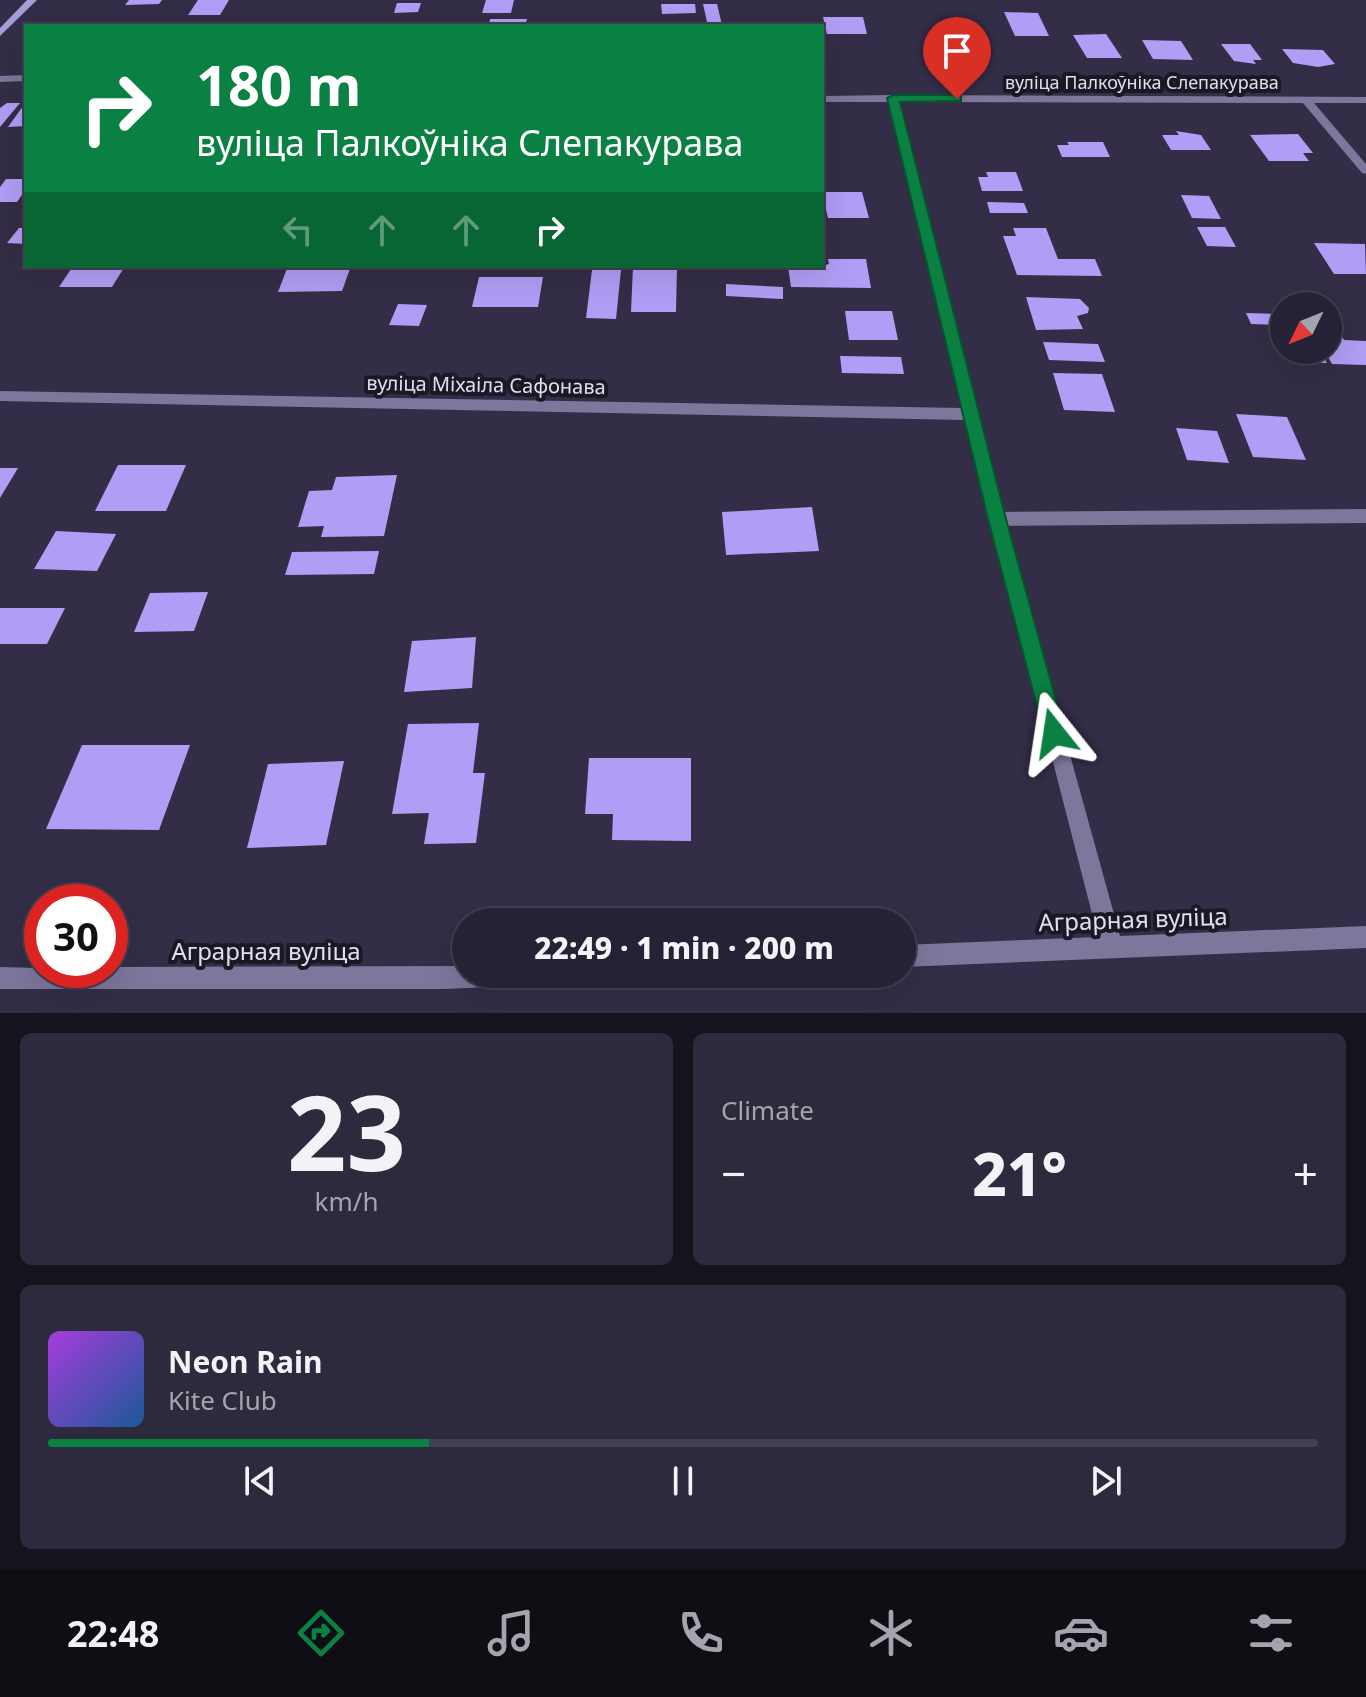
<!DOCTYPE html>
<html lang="en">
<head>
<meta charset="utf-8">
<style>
  :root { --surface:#262235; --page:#2e2a3d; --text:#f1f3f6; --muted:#a4a4ad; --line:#423f50; --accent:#0b8043 }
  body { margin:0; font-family:"Noto Sans",sans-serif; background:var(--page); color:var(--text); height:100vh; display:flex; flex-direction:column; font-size:30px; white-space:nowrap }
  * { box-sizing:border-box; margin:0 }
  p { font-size:26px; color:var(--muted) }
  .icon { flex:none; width:44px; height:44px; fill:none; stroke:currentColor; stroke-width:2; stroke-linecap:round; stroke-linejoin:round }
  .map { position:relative; height:1013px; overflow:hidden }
  .panel { display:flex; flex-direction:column; gap:20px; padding:20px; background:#15131d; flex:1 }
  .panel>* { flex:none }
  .banner { position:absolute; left:24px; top:24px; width:800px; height:244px; border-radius:0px; box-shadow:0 8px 32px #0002,0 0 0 2px var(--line); background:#0b8043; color:#fff; overflow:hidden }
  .needle { width:52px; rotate:227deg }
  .buttons { position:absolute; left:1270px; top:292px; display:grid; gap:16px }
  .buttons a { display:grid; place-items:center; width:72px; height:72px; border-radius:50%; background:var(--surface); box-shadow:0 8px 32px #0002,0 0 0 2px var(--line); font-size:40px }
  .speed { position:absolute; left:24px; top:884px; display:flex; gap:16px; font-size:40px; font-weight:700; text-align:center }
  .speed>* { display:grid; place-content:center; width:104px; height:104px; border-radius:50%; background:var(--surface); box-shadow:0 8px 32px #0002,0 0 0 2px var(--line); line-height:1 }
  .speed .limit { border:12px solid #d22; background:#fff; color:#111 }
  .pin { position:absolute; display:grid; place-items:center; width:68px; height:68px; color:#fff; margin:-82px -34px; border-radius:50% 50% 50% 0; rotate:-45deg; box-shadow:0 0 8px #0007 }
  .pin .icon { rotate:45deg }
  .me { position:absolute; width:88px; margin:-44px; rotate:345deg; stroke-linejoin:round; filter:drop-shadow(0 0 6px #0008) }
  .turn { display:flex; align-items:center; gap:28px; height:168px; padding:0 40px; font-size:36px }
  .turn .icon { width:104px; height:104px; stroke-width:2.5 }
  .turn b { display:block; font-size:56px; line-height:68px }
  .lanes { display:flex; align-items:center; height:76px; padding:0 40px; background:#0003; justify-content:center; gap:40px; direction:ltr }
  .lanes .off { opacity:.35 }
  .big { font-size:60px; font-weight:800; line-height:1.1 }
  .panel .widget { flex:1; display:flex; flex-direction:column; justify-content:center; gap:12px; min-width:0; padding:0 28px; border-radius:12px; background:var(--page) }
  .panel .dial { align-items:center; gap:0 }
  .dial b { font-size:104px; line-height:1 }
  .song { display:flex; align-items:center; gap:24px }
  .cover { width:96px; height:96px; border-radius:12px; background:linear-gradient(135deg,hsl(280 70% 55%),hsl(210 70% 35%)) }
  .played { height:8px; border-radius:4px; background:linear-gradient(90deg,var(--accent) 30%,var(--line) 30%) }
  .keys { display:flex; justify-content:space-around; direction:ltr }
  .heat { display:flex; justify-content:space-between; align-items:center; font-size:44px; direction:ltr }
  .panel .tiles { flex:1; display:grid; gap:20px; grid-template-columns:1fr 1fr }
  .widget:last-child { grid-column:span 2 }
  .trip { position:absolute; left:452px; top:908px; width:464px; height:80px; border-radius:40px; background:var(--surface); box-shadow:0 8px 32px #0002,0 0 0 2px var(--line); font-weight:800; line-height:80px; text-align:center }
  .tabs { display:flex; height:128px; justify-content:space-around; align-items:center; background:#0f0e15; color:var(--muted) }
  .tabs .icon { width:56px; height:56px }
  .tabs .current { color:var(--accent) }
  .tabs b { font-size:36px; color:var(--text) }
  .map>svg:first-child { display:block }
  .building { fill:#b19df5 }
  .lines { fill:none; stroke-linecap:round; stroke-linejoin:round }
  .lane { fill:#7d779c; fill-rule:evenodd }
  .street { fill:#7d779c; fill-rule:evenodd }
  .secondary { fill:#a89dd8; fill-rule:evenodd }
  .route { fill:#0b8043; stroke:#07532c; stroke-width:2 }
  .labels { text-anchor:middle; stroke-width:8; stroke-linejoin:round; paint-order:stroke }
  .far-street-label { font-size:18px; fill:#e0ddef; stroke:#1a1824 }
  .street-label { font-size:20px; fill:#e0ddef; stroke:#1a1824 }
  .near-street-label { font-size:24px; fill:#e0ddef; stroke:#1a1824 }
</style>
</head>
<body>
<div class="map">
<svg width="1366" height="1013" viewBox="0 0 1366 1013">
  <rect width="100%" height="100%" fill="#332d47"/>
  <g class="building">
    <polygon points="129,0 162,0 159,4 125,5"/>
    <polygon points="198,0 229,0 220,15 188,15"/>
    <polygon points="486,0 514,0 511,13 482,13"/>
    <polygon points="397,3 421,3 418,12 394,13"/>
    <polygon points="661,4 695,4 696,13 662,14"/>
    <polygon points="703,4 717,4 722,25 708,26"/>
    <polygon points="1004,12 1038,13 1049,36 1015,36"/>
    <polygon points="823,17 863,17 867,34 827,34"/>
    <polygon points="490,19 527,19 525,26 489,26"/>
    <polygon points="1106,34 1122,58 1087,58 1073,35"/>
    <polygon points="1142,40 1181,41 1193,60 1153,59"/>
    <polygon points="1221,44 1250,44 1262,60 1253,60 1256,64 1234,61"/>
    <polygon points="1282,49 1323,50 1335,64 1318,67 1293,63"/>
    <polygon points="26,102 26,126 8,127 13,120"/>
    <polygon points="7,103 20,103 0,127 0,108"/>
    <polygon points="1176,131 1201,135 1211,150 1171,150 1162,135 1179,135"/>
    <polygon points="1298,134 1313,153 1303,153 1309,161 1269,161 1250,135"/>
    <polygon points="1067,142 1103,142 1110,157 1062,157 1057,145 1069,145"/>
    <polygon points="986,172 1016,172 1023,191 982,191 978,177 988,177"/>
    <polygon points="6,179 26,179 26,189 17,202 0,202 0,187"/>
    <polygon points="822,192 862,192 869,218 828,218"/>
    <polygon points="1181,195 1209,196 1221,219 1192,218"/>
    <polygon points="987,202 1024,203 1028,213 990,213"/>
    <polygon points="1197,227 1225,227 1236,247 1207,246"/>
    <polygon points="19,228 26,228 26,244 7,243"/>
    <polygon points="1013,228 1046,228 1058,259 1095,259 1102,276 1017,275 1003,236 1016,236"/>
    <polygon points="1314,243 1365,244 1366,274 1334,274"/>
    <polygon points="828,259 866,259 871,288 791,287 788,266 822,266 829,264"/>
    <polygon points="73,266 125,266 112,287 59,287"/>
    <polygon points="288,266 351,266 342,291 278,292"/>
    <polygon points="633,266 677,266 676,312 631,312"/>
    <polygon points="592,270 621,270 616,319 586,318"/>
    <polygon points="479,277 543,277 538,307 472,307"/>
    <polygon points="726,284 783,287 783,299 726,296"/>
    <polygon points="1026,297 1080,299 1089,308 1088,313 1077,316 1083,329 1036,330"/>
    <polygon points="398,304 427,305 419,326 389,325"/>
    <polygon points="845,311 892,311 898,340 849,340"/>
    <polygon points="1246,313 1278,314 1284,325 1251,324"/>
    <polygon points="1328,326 1336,326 1344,340 1366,341 1366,365 1332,364 1324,350 1328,350"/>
    <polygon points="1043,342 1098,344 1105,362 1049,360"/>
    <polygon points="1294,350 1320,350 1327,363 1299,362"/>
    <polygon points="840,356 901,357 904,374 842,373"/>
    <polygon points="1053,373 1102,374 1115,412 1064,410"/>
    <polygon points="1236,414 1287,417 1306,460 1253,457"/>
    <polygon points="1176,428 1217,431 1229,463 1187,460"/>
    <polygon points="118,465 186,465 166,511 95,511"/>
    <polygon points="0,468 18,468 0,498"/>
    <polygon points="397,475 384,536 321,537 324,526 298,527 309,491 332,490 336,477"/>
    <polygon points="812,507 819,551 726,555 722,512"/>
    <polygon points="56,531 116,534 97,571 34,569"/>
    <polygon points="379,551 374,574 285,575 292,552"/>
    <polygon points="208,592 194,631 134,632 150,593"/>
    <polygon points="0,608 65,608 47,644 0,644"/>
    <polygon points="476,637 472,688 404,692 412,641"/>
    <polygon points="479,723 473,773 485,773 476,843 424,844 429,813 392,814 408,724"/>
    <polygon points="82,745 190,745 159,830 46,829"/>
    <polygon points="589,758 691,758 691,841 612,840 613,814 585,814"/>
    <polygon points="344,761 326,845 247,848 268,764"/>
  </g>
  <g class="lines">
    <polygon class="lane" points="1366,509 1366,523 997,526 991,524 989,519 991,514 997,512"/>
    <g class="street">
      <polygon points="26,75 26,81 0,82 0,76"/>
      <polygon points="893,95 1366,97 1366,103 1314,103 1366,164 1366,174 1362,173 1303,103 899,102 1005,519 1120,936 1366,926 1366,948 902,967 902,945 1098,937 965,420 0,401 0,391 962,408 889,102 822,102 822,96"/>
      <polygon points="466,966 466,974 542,974 539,982 531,985 445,989 0,989 0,967 110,970 110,967"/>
    </g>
    <polygon class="secondary" points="27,0 37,0 0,36 0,28"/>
  </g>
  <polygon class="route" points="957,95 961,96 961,101 900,102 1006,519 1065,733 1062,740 1054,743 1047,740 1044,733 988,519 887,98 893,95"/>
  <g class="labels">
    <g class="far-street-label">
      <text x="1142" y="89">вуліца Палкоўніка Слепакурава</text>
    </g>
    <g class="street-label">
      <text transform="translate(486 385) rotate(1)" y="7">вуліца Міхаіла Сафонава</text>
    </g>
    <g class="near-street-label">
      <text transform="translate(1133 920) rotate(-2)" y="8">Аграрная вуліца</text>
      <text x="266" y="960">Аграрная вуліца</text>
    </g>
  </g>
</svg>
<div class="buttons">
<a><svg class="needle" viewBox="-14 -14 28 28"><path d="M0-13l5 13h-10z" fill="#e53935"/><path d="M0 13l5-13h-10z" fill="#a4a4ad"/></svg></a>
</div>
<div class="speed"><div class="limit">30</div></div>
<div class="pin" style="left:957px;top:99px;background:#d93025"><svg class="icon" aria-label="arrive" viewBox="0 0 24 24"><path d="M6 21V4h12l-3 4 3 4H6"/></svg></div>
<svg class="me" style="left:1054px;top:733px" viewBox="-20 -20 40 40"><path d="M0-17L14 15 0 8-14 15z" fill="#0b8043" stroke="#fff" stroke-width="4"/></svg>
<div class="trip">22:49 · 1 min · 200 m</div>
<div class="banner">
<div class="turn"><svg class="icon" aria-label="right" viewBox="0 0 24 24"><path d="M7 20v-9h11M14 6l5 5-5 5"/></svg><div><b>180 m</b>вуліца Палкоўніка Слепакурава</div></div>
<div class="lanes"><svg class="icon off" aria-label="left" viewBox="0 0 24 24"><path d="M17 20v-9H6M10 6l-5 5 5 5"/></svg><svg class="icon off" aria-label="ahead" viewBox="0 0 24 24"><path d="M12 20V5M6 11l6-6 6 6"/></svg><svg class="icon off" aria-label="ahead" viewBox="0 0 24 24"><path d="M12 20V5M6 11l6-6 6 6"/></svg><svg class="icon" aria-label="right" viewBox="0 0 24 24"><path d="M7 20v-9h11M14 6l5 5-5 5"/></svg></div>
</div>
</div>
<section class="panel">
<div class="tiles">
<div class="widget dial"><b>23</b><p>km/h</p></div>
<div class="widget"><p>Climate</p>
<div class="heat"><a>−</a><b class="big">21°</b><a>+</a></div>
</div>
<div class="widget">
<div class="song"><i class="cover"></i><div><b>Neon Rain</b><p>Kite Club</p></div></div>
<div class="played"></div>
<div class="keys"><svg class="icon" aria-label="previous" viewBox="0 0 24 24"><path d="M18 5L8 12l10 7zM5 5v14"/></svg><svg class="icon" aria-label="pause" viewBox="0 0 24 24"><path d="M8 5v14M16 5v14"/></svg><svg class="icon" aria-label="next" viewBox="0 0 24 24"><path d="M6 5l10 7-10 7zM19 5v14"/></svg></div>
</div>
</div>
</section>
<nav class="tabs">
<b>22:48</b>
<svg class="icon current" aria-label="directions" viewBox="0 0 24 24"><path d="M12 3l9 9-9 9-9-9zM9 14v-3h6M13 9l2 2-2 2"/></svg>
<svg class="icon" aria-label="music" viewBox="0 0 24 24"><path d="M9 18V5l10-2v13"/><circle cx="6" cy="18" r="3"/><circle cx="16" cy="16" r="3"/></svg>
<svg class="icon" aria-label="phone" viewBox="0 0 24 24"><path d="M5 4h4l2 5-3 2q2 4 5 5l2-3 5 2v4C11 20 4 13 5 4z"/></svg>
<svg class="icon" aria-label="climate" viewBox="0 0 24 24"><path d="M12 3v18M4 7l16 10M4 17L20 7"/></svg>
<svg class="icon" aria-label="car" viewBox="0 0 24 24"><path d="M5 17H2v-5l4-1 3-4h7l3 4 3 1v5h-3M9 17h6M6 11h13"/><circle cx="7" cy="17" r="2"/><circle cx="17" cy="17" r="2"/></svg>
<svg class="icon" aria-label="filters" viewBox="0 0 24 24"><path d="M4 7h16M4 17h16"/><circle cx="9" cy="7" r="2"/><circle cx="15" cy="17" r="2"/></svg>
</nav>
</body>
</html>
